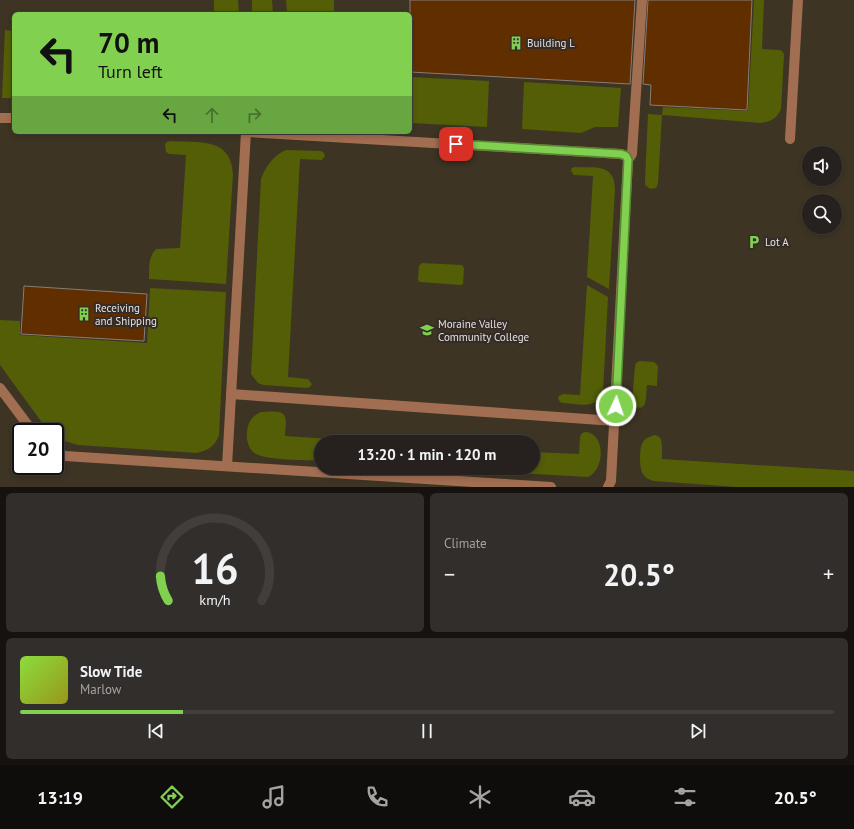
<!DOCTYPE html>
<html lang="en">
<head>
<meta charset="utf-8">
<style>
  :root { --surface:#26211e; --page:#322e2b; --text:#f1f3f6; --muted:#a4a3a4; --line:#423e3c; --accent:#81d050 }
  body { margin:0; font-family:"PT Sans",sans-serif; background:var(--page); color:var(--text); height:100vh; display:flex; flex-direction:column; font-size:15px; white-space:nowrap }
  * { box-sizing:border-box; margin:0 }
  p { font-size:13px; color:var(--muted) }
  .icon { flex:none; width:22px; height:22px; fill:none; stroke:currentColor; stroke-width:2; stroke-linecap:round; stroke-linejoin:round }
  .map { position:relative; height:487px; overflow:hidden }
  .drawer { display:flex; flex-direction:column; gap:6px; padding:6px; background:#151210; flex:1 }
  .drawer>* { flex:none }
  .hud { position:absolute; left:12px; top:12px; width:400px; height:122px; border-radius:6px; box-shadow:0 2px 6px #0003,0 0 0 1px var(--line); background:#81d050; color:#111; overflow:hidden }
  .buttons { position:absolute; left:802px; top:146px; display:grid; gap:8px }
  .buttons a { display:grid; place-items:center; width:40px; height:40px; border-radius:50%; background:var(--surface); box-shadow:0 2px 6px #0003,0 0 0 1px var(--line); font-size:20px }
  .speed { position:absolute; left:12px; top:423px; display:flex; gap:8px; font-size:20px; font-weight:700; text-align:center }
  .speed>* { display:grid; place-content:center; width:52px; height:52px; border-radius:50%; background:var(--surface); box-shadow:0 2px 6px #0003,0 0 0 1px var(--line); line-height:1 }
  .speed .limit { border:2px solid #111; border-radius:6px; background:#fff; color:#111 }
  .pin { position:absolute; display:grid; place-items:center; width:34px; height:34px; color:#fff; margin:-17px; border-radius:8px; box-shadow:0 2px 6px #0006 }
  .me { position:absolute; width:44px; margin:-22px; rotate:3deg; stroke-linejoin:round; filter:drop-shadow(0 0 3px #0008) }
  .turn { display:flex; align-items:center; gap:14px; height:84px; padding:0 20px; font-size:18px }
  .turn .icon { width:52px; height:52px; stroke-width:2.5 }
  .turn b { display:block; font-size:28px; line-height:34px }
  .lanes { display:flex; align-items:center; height:38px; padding:0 20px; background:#0003; justify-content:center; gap:20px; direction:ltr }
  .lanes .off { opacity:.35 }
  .big { font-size:30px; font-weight:700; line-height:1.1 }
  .drawer .widget { flex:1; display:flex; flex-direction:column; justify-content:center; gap:6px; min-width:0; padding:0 14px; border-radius:6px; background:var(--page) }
  .drawer .dial { align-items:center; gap:0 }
  .dial svg { height:104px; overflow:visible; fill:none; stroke:var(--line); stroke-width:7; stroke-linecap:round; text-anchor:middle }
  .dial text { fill:var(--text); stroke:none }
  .song { display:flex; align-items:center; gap:12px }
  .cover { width:48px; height:48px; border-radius:6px; background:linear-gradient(135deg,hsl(90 70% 55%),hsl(60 70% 35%)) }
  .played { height:4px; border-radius:2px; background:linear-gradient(90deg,var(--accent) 20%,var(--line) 20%) }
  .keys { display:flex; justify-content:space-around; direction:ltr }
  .heat { display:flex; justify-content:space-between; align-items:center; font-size:22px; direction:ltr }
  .drawer .tiles { flex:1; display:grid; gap:6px; grid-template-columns:1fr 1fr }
  .widget:last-child { grid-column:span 2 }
  .trip { position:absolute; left:314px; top:435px; width:226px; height:40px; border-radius:20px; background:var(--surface); box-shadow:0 2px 6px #0003,0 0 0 1px var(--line); font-weight:700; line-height:40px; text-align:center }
  .tab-bar { display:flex; height:64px; justify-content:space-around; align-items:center; background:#0f0d0c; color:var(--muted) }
  .tab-bar .icon { width:28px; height:28px }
  .tab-bar .on { color:var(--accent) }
  .tab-bar b { font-size:18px; color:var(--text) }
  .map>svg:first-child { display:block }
  .education { fill:#3d3423; fill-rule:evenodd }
  .green { fill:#535e07 }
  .building { fill:#612e00; stroke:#867e79 }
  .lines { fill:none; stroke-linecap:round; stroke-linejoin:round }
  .minor { stroke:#a26e52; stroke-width:10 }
  .route-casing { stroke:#548734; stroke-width:10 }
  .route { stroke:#81d050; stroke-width:7 }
  .labels { text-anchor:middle; stroke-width:4; stroke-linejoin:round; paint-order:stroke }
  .poi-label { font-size:11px; fill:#e6e1de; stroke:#332c28; text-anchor:start }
</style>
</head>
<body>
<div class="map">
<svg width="854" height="487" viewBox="0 0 854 487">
  <rect width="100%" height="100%" fill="#332c28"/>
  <path class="education" d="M0,0H854V487H0ZM14,14H410V132H14ZM809,153H835V179H809ZM809,201H835V227H809ZM21,432H55V466H21ZM321,442H533V468H321Z"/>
  <g class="green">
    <polygon points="214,0 238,0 239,14 214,14"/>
    <polygon points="252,0 272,0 273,14 252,14"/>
    <polygon points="286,0 334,0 334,14 287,14"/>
    <path d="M754,0H764L762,49L780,50L783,52L784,55L781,109C777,119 771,121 761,123L662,115L658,184L656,188L650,189L645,185V181L648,114L662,115L663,107L748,111Z"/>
    <polygon points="5,30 14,31 14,98 2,98"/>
    <polygon points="410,77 489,81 487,127 410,123"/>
    <polygon points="524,82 621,88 618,127 595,127 581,133 522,129"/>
    <path d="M171,141C199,143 231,137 233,174L226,284L149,279C149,268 148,257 156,249L180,248L186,155L169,154L166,152L165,144L167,142Z"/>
    <path d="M286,150L321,151L324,153L325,156L322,160L300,159L288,377L308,379L312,384L310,387L307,388L263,385L258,383L251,374L261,179C265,167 275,154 286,150Z"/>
    <path d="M575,167C595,168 615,163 615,190L609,289L587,277L593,176L574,175L571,171L572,168Z"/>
    <polygon points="422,263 462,265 464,268 463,284 461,285 420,282 418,280 419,266"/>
    <path d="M587,285L608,297L603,393C595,410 579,404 563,403L560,402L558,398L559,396L563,394L580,395Z"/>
    <path d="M150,288L226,292L219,435C215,446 209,450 197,453L78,445L61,440L55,436V432H51L43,424L0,365V320L20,321V335L147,343Z"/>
    <path d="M639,361L654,362L658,366L657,386L647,385C646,393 648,412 636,407L632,401L635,366L636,363Z"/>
    <path d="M261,412C267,412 283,409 285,417C287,422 285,431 285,436L378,442H321V461C307,460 262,461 253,452C248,447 246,438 247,432C248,422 252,416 261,412Z"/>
    <path d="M585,432C606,433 605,470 588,477L431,468H533V452L579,454L580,437L582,433Z"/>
    <path d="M654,435L658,436L661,439L662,447V459L854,471V487H737L654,481C650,480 645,478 643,474C639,469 639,447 643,442C645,438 650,437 654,435Z"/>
  </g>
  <g class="building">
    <polygon points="410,0 635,0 630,84 410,72"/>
    <polygon points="648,0 752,0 747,110 650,105 651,85 643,84"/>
    <polygon points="24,286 147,294 144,341 21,334"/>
  </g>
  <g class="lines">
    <g class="minor">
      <polyline points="0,118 14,118"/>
      <polyline points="247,132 621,154 626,156 628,160 611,481 608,487"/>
      <polyline points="790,139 798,0"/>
      <polyline points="628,160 632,154 642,0"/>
      <polyline points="0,388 33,432"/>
      <polyline points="231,394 615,421"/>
      <polyline points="55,451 65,456 551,487"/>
      <polyline points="227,466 246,132"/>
    </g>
  </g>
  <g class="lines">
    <g class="route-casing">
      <polyline id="route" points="456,144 621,154 626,156 628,160 616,406"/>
    </g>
    <use href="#route" class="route"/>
  </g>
  <defs>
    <g id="building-bare" transform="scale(1.08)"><path d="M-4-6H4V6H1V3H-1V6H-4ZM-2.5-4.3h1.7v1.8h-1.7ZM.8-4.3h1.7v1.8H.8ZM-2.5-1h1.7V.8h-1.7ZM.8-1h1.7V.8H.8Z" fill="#81d050" stroke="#332c28" stroke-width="2.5" paint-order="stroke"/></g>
    <g id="parking-bare" transform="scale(1.08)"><path d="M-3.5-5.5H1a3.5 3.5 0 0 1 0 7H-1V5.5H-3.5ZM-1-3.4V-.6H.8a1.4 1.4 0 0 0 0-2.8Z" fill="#81d050" stroke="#332c28" stroke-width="2.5" paint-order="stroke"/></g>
    <g id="university-bare" transform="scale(1.08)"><path d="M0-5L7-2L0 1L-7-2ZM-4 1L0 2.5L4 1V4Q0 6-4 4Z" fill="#81d050" stroke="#332c28" stroke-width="2.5" paint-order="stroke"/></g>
  </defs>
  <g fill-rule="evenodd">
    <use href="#building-bare" x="516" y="43"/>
    <use href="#parking-bare" x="754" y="242"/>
    <use href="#building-bare" x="84" y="314"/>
    <use href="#university-bare" x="427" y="330"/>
  </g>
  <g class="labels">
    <g class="poi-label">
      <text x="527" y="47">Building L</text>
      <text x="765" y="246">Lot A</text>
      <text x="95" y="312">Receiving<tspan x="95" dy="13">and Shipping</tspan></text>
      <text x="438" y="328">Moraine Valley<tspan x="438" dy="13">Community College</tspan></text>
    </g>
  </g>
</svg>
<div class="buttons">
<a><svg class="icon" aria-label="sound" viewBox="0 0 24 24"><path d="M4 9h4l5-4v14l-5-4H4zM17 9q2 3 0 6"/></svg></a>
<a><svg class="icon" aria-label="search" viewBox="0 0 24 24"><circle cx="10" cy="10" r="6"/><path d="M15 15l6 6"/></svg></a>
</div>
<div class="speed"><div class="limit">20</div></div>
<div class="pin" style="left:456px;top:144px;background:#d93025"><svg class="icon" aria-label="arrive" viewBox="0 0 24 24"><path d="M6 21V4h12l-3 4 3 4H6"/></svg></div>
<svg class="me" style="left:616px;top:406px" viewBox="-20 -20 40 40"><circle r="17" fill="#81d050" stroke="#fff" stroke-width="3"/><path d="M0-11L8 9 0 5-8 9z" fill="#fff"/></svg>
<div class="trip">13:20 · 1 min · 120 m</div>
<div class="hud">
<div class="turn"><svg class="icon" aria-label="left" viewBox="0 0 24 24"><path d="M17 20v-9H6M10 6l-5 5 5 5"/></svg><div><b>70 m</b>Turn left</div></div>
<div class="lanes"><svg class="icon" aria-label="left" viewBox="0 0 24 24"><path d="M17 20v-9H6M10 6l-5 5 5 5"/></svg><svg class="icon off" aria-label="ahead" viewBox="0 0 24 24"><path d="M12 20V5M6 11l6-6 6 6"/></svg><svg class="icon off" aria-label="right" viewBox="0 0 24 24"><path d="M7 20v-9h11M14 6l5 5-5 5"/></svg></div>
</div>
</div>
<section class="drawer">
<div class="tiles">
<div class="widget dial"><svg viewBox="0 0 100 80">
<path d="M14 69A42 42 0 1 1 86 69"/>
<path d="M14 69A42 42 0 0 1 8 50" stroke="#81d050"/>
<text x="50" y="56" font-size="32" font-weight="700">16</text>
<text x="50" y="72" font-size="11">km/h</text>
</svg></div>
<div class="widget"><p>Climate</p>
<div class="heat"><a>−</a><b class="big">20.5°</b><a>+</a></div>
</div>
<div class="widget">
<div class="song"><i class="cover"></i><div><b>Slow Tide</b><p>Marlow</p></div></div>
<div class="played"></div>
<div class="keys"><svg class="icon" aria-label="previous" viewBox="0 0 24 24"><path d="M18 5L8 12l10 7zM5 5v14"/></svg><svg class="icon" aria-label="pause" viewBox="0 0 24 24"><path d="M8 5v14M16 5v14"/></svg><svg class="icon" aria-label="next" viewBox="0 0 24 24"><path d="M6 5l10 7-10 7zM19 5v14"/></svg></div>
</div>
</div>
</section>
<nav class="tab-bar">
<b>13:19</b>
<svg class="icon on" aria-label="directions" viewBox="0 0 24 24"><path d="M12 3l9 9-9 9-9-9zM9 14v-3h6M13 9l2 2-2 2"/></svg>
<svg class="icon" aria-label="music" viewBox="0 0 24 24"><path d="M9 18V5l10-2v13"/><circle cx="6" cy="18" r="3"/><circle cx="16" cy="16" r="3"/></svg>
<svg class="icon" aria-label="phone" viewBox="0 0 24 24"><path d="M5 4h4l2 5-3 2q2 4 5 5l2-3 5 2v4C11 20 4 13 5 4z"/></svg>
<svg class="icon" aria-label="climate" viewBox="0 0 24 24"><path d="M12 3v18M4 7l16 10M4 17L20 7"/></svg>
<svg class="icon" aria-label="car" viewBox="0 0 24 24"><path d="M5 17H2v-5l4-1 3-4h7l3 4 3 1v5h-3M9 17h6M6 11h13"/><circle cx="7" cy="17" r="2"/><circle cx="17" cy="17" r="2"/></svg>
<svg class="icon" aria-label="filters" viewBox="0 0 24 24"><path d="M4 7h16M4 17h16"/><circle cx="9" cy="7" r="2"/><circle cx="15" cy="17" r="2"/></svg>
<b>20.5°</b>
</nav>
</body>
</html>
